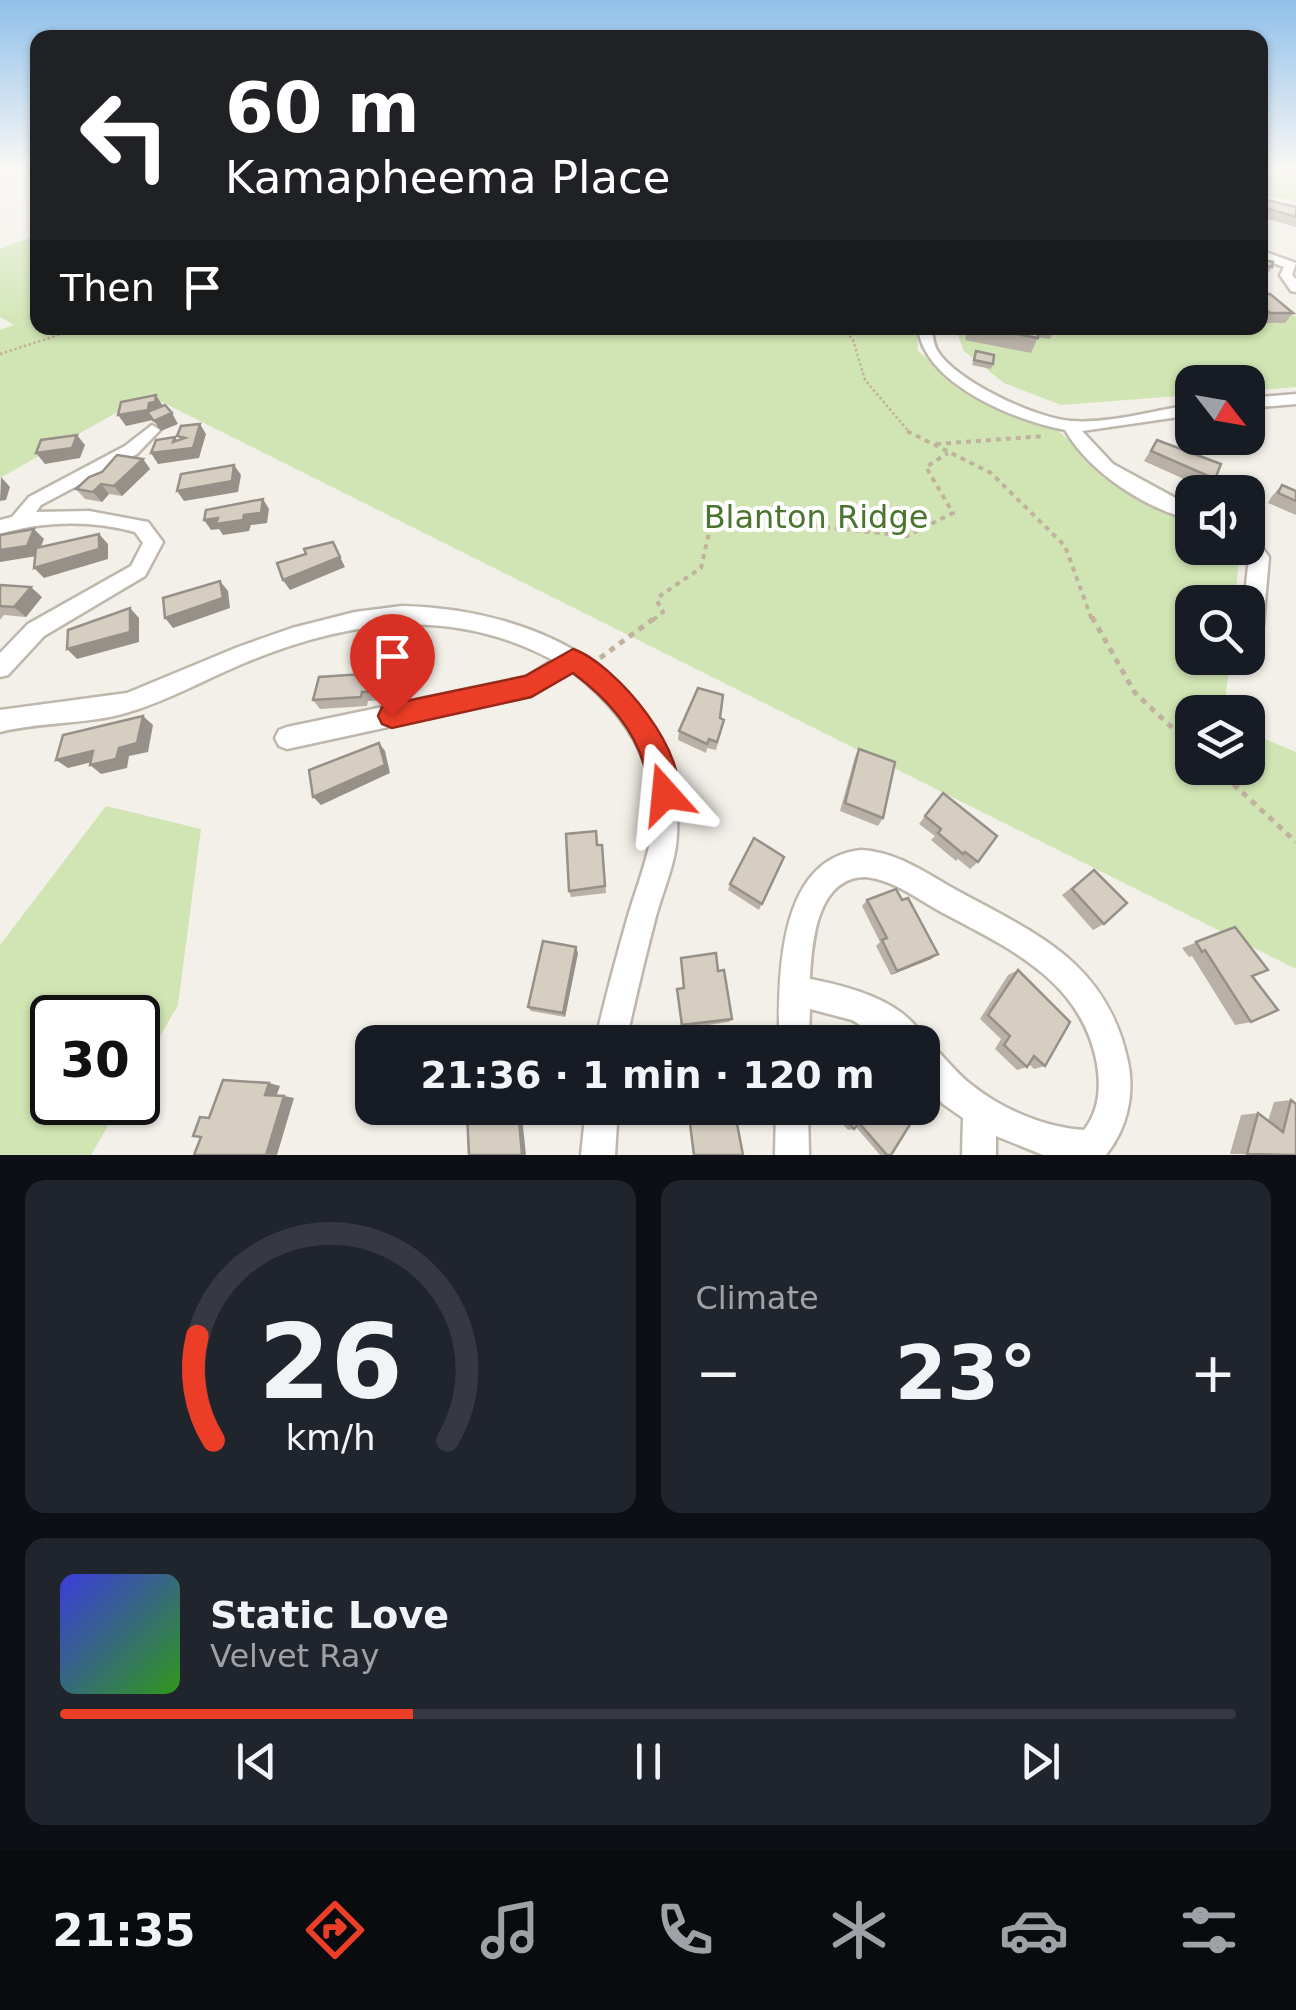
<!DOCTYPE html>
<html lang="en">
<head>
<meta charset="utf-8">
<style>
  :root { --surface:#171b24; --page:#20242c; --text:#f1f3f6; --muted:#9ea1a6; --line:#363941; --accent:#ec3e27 }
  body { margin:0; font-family:"DejaVu Sans",sans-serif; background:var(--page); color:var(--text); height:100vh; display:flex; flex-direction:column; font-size:38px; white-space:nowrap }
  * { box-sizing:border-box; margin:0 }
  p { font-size:32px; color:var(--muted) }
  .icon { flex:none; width:55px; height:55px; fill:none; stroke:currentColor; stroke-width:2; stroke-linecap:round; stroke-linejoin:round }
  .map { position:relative; height:1155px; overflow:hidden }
  .panel { display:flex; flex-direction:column; gap:25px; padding:25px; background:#0d0f14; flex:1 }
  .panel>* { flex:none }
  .top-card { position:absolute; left:30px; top:30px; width:1238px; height:305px; border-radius:20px; box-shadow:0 2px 8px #0004; background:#202124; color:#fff; overflow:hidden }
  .needle { width:65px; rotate:121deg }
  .buttons { position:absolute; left:1175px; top:365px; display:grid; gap:20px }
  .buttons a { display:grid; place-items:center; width:90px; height:90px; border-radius:20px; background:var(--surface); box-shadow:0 2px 8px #0004; font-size:50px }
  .speed { position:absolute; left:30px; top:995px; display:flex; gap:20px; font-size:50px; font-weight:700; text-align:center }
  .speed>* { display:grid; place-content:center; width:130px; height:130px; border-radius:50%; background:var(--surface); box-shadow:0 2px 8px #0004; line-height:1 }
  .speed .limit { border:5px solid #111; border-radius:15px; background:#fff; color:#111 }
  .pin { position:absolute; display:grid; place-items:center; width:85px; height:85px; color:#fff; margin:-102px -42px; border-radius:50% 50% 50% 0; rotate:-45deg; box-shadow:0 0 10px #0007 }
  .pin .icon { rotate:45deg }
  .me { position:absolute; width:110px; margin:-55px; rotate:342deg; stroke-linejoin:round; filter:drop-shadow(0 0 8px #0008) }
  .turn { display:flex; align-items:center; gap:35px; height:210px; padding:0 30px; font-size:45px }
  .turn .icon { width:130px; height:130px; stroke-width:2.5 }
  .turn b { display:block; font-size:70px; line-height:85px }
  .then { display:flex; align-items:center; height:95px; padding:0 30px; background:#0003; gap:20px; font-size:38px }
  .big { font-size:75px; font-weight:700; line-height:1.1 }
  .panel .tile { flex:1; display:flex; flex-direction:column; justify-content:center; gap:15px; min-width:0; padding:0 35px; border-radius:20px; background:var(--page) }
  .panel .dial { align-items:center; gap:0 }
  .dial svg { height:260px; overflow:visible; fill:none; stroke:var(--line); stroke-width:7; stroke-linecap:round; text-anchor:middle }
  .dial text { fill:var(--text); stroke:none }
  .song { display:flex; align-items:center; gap:30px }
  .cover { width:120px; height:120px; border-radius:15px; background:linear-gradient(135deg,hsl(240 70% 55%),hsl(110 70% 35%)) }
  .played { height:10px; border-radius:5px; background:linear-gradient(90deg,var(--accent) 30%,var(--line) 30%) }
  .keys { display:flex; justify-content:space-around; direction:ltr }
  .heat { display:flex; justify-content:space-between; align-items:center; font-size:55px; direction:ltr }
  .panel .tiles { flex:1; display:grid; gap:25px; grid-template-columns:1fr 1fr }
  .tile:last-child { grid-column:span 2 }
  .trip { position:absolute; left:355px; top:1025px; width:585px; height:100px; border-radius:20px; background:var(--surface); box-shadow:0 2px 8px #0004; font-weight:700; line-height:100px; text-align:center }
  .tabs { display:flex; height:160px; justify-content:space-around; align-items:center; background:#090b0e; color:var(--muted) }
  .tabs .icon { width:70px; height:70px }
  .tabs .current { color:var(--accent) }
  .tabs b { font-size:45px; color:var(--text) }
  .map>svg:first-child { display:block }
  .green { fill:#d1e5b4 }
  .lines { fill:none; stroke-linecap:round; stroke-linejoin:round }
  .minor-casing { stroke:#beb7ac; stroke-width:5 }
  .path-far2 { stroke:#bfb29e; stroke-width:2.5; stroke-dasharray:2.5 2.5; stroke-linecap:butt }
  .path-far1 { stroke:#bfb29e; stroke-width:4; stroke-dasharray:5 5; stroke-linecap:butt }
  .path { stroke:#bfb29e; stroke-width:5; stroke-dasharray:6 6; stroke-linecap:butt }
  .minor { fill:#fff; fill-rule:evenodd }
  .wall { fill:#b9b1a7 }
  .shaded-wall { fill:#969088 }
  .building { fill:#d7cec2; stroke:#969088; stroke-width:2.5 }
  .route { fill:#ec3e27; stroke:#992819; stroke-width:2.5 }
  .labels { text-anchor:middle; stroke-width:8; stroke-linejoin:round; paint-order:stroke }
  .park-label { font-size:32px; fill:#4b752e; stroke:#fff }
</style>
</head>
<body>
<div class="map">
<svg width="1296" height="1155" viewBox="0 0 1296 1155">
  <rect width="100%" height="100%" fill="#f3f0e9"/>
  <g class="green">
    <polygon points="1260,170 1296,170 1296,201 1260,194"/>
    <polygon points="37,235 38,328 917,328 918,351 970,394 1055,428 1081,451 1171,510 1192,519 1192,548 1240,548 1235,602 1192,602 1192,658 1230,658 1224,712 1192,712 1192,768 1248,768 1248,732 1296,752 1296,969 148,395 0,478 0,330 14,325 0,317 0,249"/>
    <polygon points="1260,291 1296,317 1296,387 1248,391 1248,382 1192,382 1192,395 1061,405 1004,383 964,351 955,328 1260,328"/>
    <polygon points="106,806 201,829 178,1005 138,1075 138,1018 52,1018 52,1102 121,1103 91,1155 0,1155 0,945"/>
  </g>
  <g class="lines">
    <g class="minor-casing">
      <g id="minor">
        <polygon points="1260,250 1296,263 1292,275 1296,279 1296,292 1291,291 1280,275 1284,267 1260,258"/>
        <path d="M918,328H932C933,335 933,343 937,350C955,381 1035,418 1071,421C1111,424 1153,410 1192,405V415L1082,431L1113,464L1192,507V520C1145,508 1090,473 1065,430C1016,421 924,384 918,328Z"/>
        <polygon points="1296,394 1296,404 1248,408 1248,398"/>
        <path d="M152,425L160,430L137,454L41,505L36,512L89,511L148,522L163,542L145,576L44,636L8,675L0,677V653L28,624L131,566L143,543L135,532C90,520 44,521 0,534V520L12,517L29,497L125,446Z"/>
        <polygon points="1248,536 1255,538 1269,557 1263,626 1259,632 1248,633 1248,602 1244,602 1249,558 1241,548 1248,548"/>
        <path d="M402,606C539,609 684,678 677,835C676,862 663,891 656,916C645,958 635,1000 626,1042H595C605,999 616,958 628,916C635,892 645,867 650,842C665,769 627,714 572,671L531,696L287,749L279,746L275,738L279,730L287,727L526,677L553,660C449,605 347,620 242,664C204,680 169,700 129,712C87,725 43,721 0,732V710L127,693L238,647L292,628L355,612Z"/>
        <path d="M861,850C898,852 927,874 958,891C1039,935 1107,963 1128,1062C1135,1094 1127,1129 1106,1155H1043L996,1136V1155H962L963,1118L943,1104L922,1081V1042H888L852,1020L810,1009L809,1042H779C779,979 776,859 861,850ZM866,877C896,881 917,899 943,913C1011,949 1082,981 1097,1064C1101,1088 1099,1111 1084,1130C1045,1128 1002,1109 973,1086C958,1075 946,1059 933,1046L925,1043C911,1002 847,986 810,979C812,941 817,877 866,877Z"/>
        <polygon points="586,1108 618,1108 615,1155 581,1155"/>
        <polygon points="776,1108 808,1108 809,1155 775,1155"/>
      </g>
    </g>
    <g class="path-far2">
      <polyline points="843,328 853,340 865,380 910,433"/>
      <polyline points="0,354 80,328"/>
    </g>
    <g class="path-far1">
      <polyline points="907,431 991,473 1065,546 1092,620"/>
      <polyline points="936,444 1046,436"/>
      <polyline points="653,620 663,612 657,601 661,595 701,568 710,528 731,517 907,536 953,513 926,467 948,453"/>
    </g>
    <g class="path">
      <polyline points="1092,617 1135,693 1192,746"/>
      <polyline points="600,658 656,617"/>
      <polyline points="1216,768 1296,842"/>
    </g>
    <use href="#minor" class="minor"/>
  </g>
  <g class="wall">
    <polygon points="1267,200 1296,207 1296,227 1260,217 1260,209"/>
    <polygon points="1260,259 1272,267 1269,272 1260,270"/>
    <polygon points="1260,292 1293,313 1285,323 1262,323 1260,321"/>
    <polygon points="968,328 1055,328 1050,339 1038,337 1031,353 965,340"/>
    <polygon points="976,351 993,364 991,369 972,365"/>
    <polygon points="1157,440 1215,479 1206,489 1144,461"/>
    <polygon points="143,459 150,469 122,496 109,494 102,502 85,499 76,489"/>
    <polygon points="1282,485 1296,491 1296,515 1268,503 1272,496"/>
    <polygon points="0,585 42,597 26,617 4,615 0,620"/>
    <polygon points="396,681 392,700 368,701 367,706 320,709 313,700"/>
    <polygon points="720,718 722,728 716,750 707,748 706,753 678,740 679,731"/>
    <polygon points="859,749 883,818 878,826 840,811 855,757"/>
    <polygon points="943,793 978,862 970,869 958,859 956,861 931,840 935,836 919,824"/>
    <polygon points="598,845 602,845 606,893 571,897 569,891"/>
    <polygon points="784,857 759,910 728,890 730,884"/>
    <polygon points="1094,870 1104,924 1093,930 1062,895"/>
    <polygon points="867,900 902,900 938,954 931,959 891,975 876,946 880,942 862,906"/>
    <polygon points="1235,927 1251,1022 1235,1025 1192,956 1189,957 1182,948"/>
    <polygon points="578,953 565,1017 531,1011 528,1007"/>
    <polygon points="681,958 718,971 732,1019 729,1022 681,1029 677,993 677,989 683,988"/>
    <polygon points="1018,970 1045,1066 1034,1069 1029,1064 1027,1067 1017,1070 995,1049 1001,1039 980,1019 1008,975"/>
    <polygon points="1291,1100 1296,1155 1230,1154 1241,1115 1258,1113 1268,1121 1274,1102"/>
    <polygon points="835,1108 897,1108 891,1155 880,1155 856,1127 854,1129 848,1130 832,1112"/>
  </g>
  <g class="shaded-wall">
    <polygon points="156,395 163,406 147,412 153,420 126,426 118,415 149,403"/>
    <polygon points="172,413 178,424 161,431 154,421"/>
    <polygon points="200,424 206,434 199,458 158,464 151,453 173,442 175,437 182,448"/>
    <polygon points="77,435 85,445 80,458 45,464 36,453"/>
    <polygon points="143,459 150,469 122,496 114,486"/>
    <polygon points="234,465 241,475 238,492 184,501 177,491"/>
    <polygon points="1,477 10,487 6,500 0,501"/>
    <polygon points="101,484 109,494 102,502 93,492"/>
    <polygon points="263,499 269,509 267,523 251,525 249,531 223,535 219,529 211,530 204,520 244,515"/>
    <polygon points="34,529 44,539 37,556 0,562 0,550"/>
    <polygon points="99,534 108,544 108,559 44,578 34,568"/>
    <polygon points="340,557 345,567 290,590 283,580"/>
    <polygon points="220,581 228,591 230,608 173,628 165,618"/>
    <polygon points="31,587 42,597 26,617 14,607"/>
    <polygon points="130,608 139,618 139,642 77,659 67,649"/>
    <polygon points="391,672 396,681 392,700 387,691"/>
    <polygon points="143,716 153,725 148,752 129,756 127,768 101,774 90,765"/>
    <polygon points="379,743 385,751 390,773 321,805 313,797"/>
    <polygon points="93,751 104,759 68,768 56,760"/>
    <polygon points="576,947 578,953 565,1017 563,1013"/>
    <polygon points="938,954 931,959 891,975 897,971"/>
    <polygon points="269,1083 280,1086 276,1097 265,1095"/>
    <polygon points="284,1096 294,1098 277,1155 266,1155"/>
    <polygon points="518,1108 521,1108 526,1155 522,1155"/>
  </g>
  <g class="building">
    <polygon points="1267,200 1296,207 1296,217 1269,209 1262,206"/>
    <polygon points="1260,259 1273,262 1272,267 1260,264"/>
    <polygon points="1260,292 1263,294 1270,294 1293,313 1270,313 1260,305"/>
    <polygon points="984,328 1038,328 1038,338"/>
    <polygon points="976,351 994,355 993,364 974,360"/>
    <polygon points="156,395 155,402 149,403 148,410 118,415 121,402"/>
    <polygon points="165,405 172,413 154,421 147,412"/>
    <polygon points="200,424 193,448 151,453 156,440 175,437 173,442 185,438 177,436 181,426"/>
    <polygon points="77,435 72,448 36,453 41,440"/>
    <polygon points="1157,440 1221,464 1215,479 1151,451"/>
    <polygon points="117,455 143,459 114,486 101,484 93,492 76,489 89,477 102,472"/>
    <polygon points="234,465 232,481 177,491 181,474"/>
    <polygon points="1282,485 1296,491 1296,501 1278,493"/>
    <polygon points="263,499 261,513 244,515 243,520 216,524 218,518 204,520 206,510"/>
    <polygon points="34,529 27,546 0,550 0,535"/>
    <polygon points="99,534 99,549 34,568 36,548"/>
    <polygon points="333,542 340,557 283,580 277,563 306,554 304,549"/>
    <polygon points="220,581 223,598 165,618 163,598"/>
    <polygon points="0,585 31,587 14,607 0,606"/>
    <polygon points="130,608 130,632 67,649 68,630"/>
    <polygon points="391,672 387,691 362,692 361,697 313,700 319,677"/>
    <polygon points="698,688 723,695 720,718 724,720 717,742 709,739 707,744 679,731"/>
    <polygon points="143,716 137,743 119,748 116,759 90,765 93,751 56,760 63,735"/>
    <polygon points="379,743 385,765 313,797 309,770"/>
    <polygon points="859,749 895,762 883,818 845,803"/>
    <polygon points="943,793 997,836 978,862 965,852 963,854 938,833 941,829 925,816"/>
    <polygon points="596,831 597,845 602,845 605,886 569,891 566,834"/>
    <polygon points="754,838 784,857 762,904 730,884"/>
    <polygon points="1094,870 1127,903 1104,924 1072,889"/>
    <polygon points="896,889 902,900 908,898 938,954 897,971 882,940 887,938 867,900"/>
    <polygon points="1235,927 1268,970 1252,976 1278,1010 1251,1022 1205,950 1202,952 1196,942"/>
    <polygon points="543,941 576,947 563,1013 528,1007"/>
    <polygon points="716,953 718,971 724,970 732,1019 682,1025 677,989 684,988 681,958"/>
    <polygon points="1018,970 1070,1022 1045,1066 1034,1056 1027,1067 1004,1045 1010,1036 988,1015"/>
    <polygon points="223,1080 269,1083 265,1095 284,1096 266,1155 194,1155 201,1137 193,1136 200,1117 209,1118"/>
    <polygon points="1291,1100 1296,1104 1296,1155 1247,1154 1258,1113 1283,1132"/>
    <polygon points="484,1108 518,1108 522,1155 469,1155 467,1113"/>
    <polygon points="688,1108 734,1108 743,1155 694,1155"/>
    <polygon points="839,1108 897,1108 911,1123 891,1155 887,1155 859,1123 854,1129 838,1110"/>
  </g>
  <linearGradient id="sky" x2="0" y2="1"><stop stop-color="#8fc0ea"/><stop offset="0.51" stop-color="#faf8f5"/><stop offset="1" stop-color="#faf8f5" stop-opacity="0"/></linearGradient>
  <rect width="1296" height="331" fill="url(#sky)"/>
  <path class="route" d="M573,649C615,663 695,758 675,803L665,807L655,803C650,791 648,778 644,765C633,726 604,696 573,673L531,697L392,728L382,724L378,716L382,707L392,704L525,676Z"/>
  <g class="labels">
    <g class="park-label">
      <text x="816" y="528">Blanton Ridge</text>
    </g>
  </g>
</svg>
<div class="buttons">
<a><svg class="needle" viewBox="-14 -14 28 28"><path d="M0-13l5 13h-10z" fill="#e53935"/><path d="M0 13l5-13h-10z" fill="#9ea1a6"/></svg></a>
<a><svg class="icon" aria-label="sound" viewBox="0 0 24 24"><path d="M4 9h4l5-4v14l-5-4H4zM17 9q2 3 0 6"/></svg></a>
<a><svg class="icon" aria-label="search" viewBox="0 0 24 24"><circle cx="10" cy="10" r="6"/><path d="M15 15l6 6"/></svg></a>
<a><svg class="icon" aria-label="layers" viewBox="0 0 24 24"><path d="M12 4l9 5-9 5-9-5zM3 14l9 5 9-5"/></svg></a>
</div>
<div class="speed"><div class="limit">30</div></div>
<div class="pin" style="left:392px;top:716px;background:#d93025"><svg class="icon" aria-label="arrive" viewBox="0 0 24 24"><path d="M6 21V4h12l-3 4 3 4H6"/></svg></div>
<svg class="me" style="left:665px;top:794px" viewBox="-20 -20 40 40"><path d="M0-17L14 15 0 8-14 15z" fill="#ec3e27" stroke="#fff" stroke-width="4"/></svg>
<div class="trip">21:36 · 1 min · 120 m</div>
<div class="top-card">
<div class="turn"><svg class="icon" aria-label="left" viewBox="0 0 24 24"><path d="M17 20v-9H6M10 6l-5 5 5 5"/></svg><div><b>60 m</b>Kamapheema Place</div></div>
<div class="then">Then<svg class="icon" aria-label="arrive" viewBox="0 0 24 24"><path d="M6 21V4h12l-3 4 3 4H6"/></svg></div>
</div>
</div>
<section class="panel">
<div class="tiles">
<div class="tile dial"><svg viewBox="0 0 100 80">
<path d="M14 69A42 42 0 1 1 86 69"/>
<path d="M14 69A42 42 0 0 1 9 37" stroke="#ec3e27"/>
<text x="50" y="56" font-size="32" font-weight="700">26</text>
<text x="50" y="72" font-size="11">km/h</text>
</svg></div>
<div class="tile"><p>Climate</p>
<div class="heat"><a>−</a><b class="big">23°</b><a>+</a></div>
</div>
<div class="tile">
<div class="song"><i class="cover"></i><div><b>Static Love</b><p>Velvet Ray</p></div></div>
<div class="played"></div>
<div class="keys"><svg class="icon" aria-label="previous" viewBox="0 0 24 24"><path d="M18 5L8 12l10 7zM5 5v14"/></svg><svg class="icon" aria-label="pause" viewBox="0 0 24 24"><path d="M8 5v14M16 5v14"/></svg><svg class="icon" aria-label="next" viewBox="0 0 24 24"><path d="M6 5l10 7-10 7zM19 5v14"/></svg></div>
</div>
</div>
</section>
<nav class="tabs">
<b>21:35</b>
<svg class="icon current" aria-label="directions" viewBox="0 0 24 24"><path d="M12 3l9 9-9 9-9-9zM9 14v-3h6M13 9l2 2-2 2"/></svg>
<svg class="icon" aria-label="music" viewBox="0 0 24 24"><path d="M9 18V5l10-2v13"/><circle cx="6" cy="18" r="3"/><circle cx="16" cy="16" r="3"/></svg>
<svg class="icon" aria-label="phone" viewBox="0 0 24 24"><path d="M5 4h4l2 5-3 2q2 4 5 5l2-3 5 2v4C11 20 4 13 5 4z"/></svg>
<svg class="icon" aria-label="climate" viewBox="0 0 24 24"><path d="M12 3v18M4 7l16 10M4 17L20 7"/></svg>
<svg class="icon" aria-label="car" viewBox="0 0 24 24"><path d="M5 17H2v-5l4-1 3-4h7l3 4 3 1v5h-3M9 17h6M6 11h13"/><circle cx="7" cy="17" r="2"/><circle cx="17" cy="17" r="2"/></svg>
<svg class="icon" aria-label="filters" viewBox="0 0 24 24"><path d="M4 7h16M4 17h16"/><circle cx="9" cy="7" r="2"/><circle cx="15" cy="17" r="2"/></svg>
</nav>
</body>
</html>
